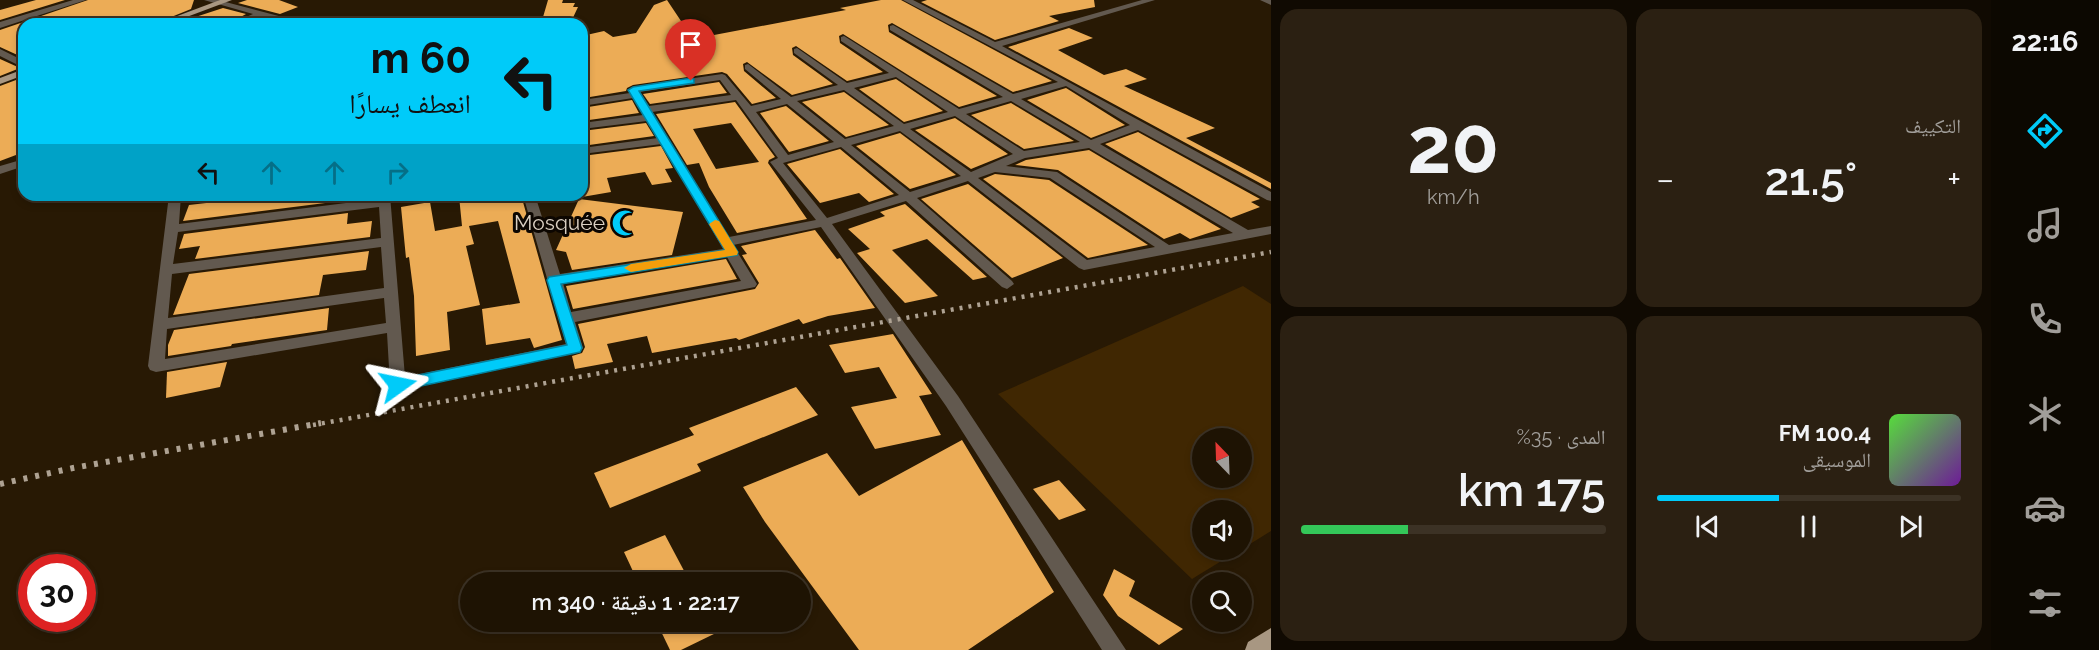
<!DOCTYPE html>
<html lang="ar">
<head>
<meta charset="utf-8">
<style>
  :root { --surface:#1e1303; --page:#2b2012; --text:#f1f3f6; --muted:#a19e9a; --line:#3c3225; --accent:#00cbf9 }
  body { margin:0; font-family:Raleway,"Noto Naskh Arabic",sans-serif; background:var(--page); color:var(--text); direction:rtl; height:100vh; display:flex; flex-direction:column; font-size:22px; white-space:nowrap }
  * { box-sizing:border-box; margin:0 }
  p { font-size:20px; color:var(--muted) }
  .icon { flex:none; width:33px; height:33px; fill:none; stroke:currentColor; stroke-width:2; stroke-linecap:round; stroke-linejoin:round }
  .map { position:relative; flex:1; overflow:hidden; direction:ltr }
  .details { display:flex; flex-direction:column; gap:9px; padding:9px; background:#100a02; width:720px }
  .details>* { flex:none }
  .banner { position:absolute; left:18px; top:18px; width:570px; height:183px; border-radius:18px; box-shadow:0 3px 9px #0003,0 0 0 2px var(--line); direction:rtl; background:#00cbf9; color:#111; overflow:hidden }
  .needle { width:39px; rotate:337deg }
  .buttons { position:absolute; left:1192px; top:428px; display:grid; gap:12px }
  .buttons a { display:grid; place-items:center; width:60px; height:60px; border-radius:50%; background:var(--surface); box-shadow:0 3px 9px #0003,0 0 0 2px var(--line); font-size:30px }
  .speed { position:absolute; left:18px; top:554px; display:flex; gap:12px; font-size:30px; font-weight:700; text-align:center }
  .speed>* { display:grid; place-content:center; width:78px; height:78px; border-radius:50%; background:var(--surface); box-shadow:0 3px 9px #0003,0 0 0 2px var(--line); line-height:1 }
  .speed .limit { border:9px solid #d22; background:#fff; color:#111 }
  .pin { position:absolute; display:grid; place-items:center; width:51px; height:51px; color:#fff; margin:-62px -26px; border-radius:50% 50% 50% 0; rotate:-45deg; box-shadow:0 0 6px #0007 }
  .pin .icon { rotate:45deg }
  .me { position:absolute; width:66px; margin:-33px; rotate:78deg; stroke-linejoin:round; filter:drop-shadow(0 0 4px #0008) }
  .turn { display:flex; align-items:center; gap:21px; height:126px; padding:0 18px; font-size:27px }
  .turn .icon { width:78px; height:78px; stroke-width:2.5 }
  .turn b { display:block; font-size:42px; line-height:51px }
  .lanes { display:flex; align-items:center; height:57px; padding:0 18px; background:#0003; justify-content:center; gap:30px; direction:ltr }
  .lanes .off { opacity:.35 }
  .big { font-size:45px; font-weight:600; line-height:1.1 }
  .details .card { flex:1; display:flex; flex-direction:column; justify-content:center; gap:9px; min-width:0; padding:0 21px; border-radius:18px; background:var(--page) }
  .details .dial { align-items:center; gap:0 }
  .dial b { font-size:78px; line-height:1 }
  .song { display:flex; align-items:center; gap:18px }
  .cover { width:72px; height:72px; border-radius:9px; background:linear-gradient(135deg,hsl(110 70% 55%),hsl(280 70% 35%)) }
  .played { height:6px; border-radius:3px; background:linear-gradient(90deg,var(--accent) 40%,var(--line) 40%) }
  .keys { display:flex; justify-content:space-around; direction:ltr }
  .heat { display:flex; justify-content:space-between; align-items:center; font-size:33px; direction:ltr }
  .charge { height:9px; border-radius:4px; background:linear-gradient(90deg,#34c759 35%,var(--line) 0) }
  .details .tiles { flex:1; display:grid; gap:9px; grid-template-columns:repeat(2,1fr) }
  .trip { position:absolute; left:460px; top:572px; width:351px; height:60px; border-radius:30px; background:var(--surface); box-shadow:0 3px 9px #0003,0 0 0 2px var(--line); font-weight:600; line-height:60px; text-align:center; direction:rtl }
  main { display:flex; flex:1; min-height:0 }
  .tabs { display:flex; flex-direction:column; width:108px; justify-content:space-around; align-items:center; background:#0c0801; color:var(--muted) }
  .tabs .icon { width:42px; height:42px }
  .tabs .active { color:var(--accent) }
  .tabs b { font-size:27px; color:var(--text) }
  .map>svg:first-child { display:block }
  .green { fill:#402702; fill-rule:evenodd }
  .building { fill:#ecac56; fill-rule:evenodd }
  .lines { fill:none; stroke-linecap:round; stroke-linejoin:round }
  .minor { fill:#62594f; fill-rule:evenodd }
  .major { fill:#a89782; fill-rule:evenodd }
  .rail-far1 { stroke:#aea293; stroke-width:4.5; stroke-dasharray:3 6; stroke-linecap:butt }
  .rail { stroke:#aea293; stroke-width:6; stroke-dasharray:4 8; stroke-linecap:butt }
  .route { fill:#00cbf9; stroke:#0084a2; stroke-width:1.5 }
  .slow { fill:#f59e0b }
  .labels { text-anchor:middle; stroke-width:6; stroke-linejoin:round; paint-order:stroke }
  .poi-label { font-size:21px; fill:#dacfc2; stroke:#0c0601; text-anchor:end }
</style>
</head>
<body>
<main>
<nav class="tabs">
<b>22:16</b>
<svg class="icon active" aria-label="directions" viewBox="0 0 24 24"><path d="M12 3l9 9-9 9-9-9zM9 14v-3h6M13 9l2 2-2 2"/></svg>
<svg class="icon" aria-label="music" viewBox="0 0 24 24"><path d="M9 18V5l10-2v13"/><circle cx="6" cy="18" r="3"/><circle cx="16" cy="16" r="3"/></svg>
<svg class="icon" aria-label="phone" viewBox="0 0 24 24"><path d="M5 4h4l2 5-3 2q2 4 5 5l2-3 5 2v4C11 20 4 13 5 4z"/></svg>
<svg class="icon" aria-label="climate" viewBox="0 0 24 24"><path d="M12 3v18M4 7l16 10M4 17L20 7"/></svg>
<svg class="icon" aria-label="car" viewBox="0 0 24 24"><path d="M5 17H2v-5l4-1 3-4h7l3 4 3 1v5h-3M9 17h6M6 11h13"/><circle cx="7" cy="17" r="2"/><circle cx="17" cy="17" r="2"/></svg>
<svg class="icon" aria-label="filters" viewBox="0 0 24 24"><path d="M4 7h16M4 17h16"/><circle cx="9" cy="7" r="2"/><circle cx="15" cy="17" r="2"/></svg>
</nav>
<section class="details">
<div class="tiles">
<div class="card"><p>التكييف</p>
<div class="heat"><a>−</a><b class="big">21.5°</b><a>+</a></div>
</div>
<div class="card dial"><b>20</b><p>km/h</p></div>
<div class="card">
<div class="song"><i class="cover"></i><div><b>100.4 FM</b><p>الموسيقى</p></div></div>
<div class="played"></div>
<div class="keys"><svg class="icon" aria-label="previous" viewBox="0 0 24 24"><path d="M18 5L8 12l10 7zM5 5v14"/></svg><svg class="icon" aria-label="pause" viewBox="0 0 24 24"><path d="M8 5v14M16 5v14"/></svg><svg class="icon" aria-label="next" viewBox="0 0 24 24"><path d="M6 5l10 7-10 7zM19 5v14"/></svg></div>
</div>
<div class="card"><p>المدى · 35%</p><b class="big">175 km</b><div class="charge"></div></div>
</div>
</section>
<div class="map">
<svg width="1271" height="650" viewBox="0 0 1271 650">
  <rect width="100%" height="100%" fill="#281904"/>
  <path class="green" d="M1243,286L1271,304V531L1242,549V510H1203V549H1241L1192,579L998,394ZM1203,438H1242V477H1203Z"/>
  <g class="building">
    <polygon points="36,0 65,0 0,20 0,10"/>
    <polygon points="88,0 194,0 191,9 154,24 24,24 24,58 0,47 0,30"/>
    <polygon points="247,0 279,0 298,7 280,14 238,3"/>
    <polygon points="548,0 563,0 562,3 575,3 573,7 578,7 570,24 541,24"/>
    <polygon points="667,0 693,39 846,10 840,8 881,0 901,0 1052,81 1013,92 892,23 888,25 889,32 997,96 959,107 843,34 839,36 840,43 883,72 847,81 796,46 792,48 793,55 833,84 792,95 747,62 743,64 744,71 776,98 752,104 727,74 722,72 633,85 627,88 626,91 590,97 582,74 582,36 604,31 613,37 636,33 654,5"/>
    <polygon points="927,0 1094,0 1095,7 1049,16 1059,21 995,40 921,2"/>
    <polygon points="223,8 246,14 228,24 174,24"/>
    <polygon points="1069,28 1093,38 1058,50 1104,75 1126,69 1147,79 1124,86 1215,128 1186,138 1271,183 1271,189 1008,47"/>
    <polygon points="0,59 20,68 0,76"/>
    <polygon points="24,77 24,152 0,161 0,86"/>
    <polygon points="896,79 943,111 904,122 859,89"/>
    <polygon points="719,82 727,93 650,104 643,94"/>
    <polygon points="1066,88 1125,125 1091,138 1027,100"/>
    <polygon points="844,92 889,125 846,137 802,102"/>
    <polygon points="632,100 639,113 582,121 582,108"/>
    <path d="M735,102L775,157L769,160L768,163L807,219L737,233L709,187L699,163L687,165L656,114ZM731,123L759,162L716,169L693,129Z"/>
    <polygon points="1011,103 1074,141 1024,149 971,115"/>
    <polygon points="786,106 829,141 789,152 760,113"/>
    <polygon points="955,118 1008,154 971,169 915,130"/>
    <polygon points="646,123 654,136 582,146 582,131"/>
    <polygon points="1138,132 1260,199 1251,202 1260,207 1231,218 1105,144"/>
    <polygon points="900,133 956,175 910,189 856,146"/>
    <polygon points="661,146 673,168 665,169 672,182 652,185 645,172 607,178 611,192 582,197 582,156"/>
    <polygon points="840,149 894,194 869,202 859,193 820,203 787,164"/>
    <polygon points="1089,150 1221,229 1190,239 1180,233 1164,239 1058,170 1015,165 1026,160"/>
    <polygon points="995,174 1049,180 1148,245 1088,258 983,179"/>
    <polygon points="968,184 1063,258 1012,278 921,199"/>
    <polygon points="276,195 342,195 341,201 183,221 189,205"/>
    <polygon points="467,195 521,195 562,340 534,348 530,338 486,345 482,309 520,303 498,221 469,226 474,244 466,246 480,305 447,312 450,350 416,356 414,296 409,257 406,258 401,207 430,202 435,231 462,226 459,196"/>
    <polygon points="579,199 683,212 672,255 572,270 566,252 556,250"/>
    <polygon points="905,204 987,277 973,280 927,239 892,250 938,296 905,303 857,253 870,249 848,229 885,216 880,212"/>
    <polygon points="348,213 347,224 372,221 370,237 195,259 200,246 179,249 184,234"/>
    <polygon points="815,230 837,259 840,258 875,308 828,316 803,324 799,319 739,340 736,338 652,353 647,336 607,344 613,362 575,369 572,356 582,353 585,347 578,324 755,289 759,283 742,255 747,254 741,246"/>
    <polygon points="369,251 366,270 323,275 319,295 173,315 189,274"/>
    <polygon points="726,259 737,279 573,309 566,286"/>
    <polygon points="329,308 327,330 232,344 231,346 168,356 168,345 174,330"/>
    <polygon points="893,334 932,394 919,396 941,435 875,449 851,407 897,398 879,367 845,373 829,345"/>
    <polygon points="227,362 220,387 166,398 167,372"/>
    <polygon points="796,387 818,415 697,464 701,471 610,508 594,473 694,435 689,428"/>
    <polygon points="962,440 1054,592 968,650 859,650 765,522 743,487 827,453 859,496"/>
    <polygon points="1059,480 1086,510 1059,520 1033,489"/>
    <polygon points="665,535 690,582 638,582 624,552"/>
    <polygon points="1114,569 1135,581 1129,596 1183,629 1159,645 1118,616 1103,595"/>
    <polygon points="656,621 710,621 716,633 681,650 670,650"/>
  </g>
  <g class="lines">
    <g class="minor">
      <polygon points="73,0 86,0 0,28 0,22"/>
      <path d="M204,0H218L309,24C295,24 272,15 262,16C250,17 243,24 230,24L253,14Z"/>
      <path d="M903,0H913L995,42L1142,0H1155L1002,46L1271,192V201L1267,200L1138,130L1100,144L1248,230L1271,226V234L1084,270L1079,268L968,181L917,198L1012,281L1014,284L1007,289L1002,287L906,201L832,224L958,396L1126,650H1102L946,406L821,227L733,245L757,284L755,287L575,322L583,348L580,352L398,391L392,389L390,385L387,333L156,372L150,370L148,366L169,195H181L179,224L378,199V195H390L405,377L566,344L523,195H535L560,274L723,249L662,144L582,154V148L658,138L647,121L582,129V123L643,115L633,98L582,106V100L630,93L628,90L633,87L722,74L725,75L751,106L781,99L745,69V65L748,64L791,97L838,85L794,53V49L797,48L847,83L889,73L841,41V37L844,36L959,109L1003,97L890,30V26L893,25L1013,94L1058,82ZM896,77L948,112L904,124L854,88ZM720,80L731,95L649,106L639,92ZM1066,86L1130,125L1091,140L1021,99ZM844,90L894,126L845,139L797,101ZM736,100L778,158L770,162L816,220L729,237L652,112ZM1011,101L1080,142L1024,151L966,114ZM787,104L834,142L788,155L756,112ZM955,116L1013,154L971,172L910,129ZM900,131L961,176L910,192L851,145ZM841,147L899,195L827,218L783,163ZM1089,148L1233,233L1169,245L1057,172L1006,166L1025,158ZM995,172L1050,178L1155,247L1087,260L978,178ZM379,207L381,238L173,264L178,232ZM381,247L384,288L168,318L172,274ZM727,257L741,281L571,312L563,283ZM384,298L386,323L165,359L167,329Z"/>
      <polygon points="1260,0 1271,0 1271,5"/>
      <polygon points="0,49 24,61 24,68 0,56"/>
      <polygon points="24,159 24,166 0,174 0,166"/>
    </g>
    <g class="major">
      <polygon points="220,0 232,0 168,24 156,24"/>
      <polygon points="24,69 24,75 0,84 0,78"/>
      <polygon points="1271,628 1271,650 1245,650 1248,642"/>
    </g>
    <polyline class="rail-far1" points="313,425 1271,252"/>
    <polyline class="rail" points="0,484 73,468 321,423"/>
  </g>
  <polygon class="route" points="691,78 694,79 694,83 639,91 738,252 737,255 561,284 582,348 580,352 398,391 393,389 390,385 393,381 398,379 567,345 547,280 549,277 725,250 628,90 633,87"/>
  <polygon class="slow" points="715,220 719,221 738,252 737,255 631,272 624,268 631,264 725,250 709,224"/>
  <defs>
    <g id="mosque-bare" transform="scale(2.07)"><path d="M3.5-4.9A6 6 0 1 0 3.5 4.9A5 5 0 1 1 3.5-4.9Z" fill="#00cbf9" stroke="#0c0601" stroke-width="2.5" paint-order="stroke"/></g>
  </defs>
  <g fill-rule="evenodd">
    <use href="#mosque-bare" x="625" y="223"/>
  </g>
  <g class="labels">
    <g class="poi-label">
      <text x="605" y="230">Mosquée</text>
    </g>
  </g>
</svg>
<div class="buttons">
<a><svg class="needle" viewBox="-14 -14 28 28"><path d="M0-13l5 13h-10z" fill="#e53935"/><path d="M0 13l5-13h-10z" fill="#a19e9a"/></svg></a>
<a><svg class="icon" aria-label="sound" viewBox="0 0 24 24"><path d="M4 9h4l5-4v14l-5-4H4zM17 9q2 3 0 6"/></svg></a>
<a><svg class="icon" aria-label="search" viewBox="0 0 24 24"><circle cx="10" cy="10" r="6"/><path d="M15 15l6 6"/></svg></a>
</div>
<div class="speed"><div class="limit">30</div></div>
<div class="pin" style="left:691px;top:81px;background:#d93025"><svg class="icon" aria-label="arrive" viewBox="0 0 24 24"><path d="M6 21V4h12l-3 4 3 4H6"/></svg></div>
<svg class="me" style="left:398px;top:385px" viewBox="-20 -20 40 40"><path d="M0-17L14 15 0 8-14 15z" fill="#00cbf9" stroke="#fff" stroke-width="4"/></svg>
<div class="trip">22:17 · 1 دقيقة · 340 m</div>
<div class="banner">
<div class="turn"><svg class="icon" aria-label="left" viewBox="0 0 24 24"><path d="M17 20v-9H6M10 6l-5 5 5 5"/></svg><div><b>60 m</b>انعطف يسارًا</div></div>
<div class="lanes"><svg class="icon" aria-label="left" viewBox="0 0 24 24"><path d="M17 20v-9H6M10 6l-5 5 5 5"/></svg><svg class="icon off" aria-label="ahead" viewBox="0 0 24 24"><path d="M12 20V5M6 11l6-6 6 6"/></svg><svg class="icon off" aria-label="ahead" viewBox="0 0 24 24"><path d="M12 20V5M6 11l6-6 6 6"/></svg><svg class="icon off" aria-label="right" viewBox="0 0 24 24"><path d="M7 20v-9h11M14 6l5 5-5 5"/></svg></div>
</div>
</div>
</main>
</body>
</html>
